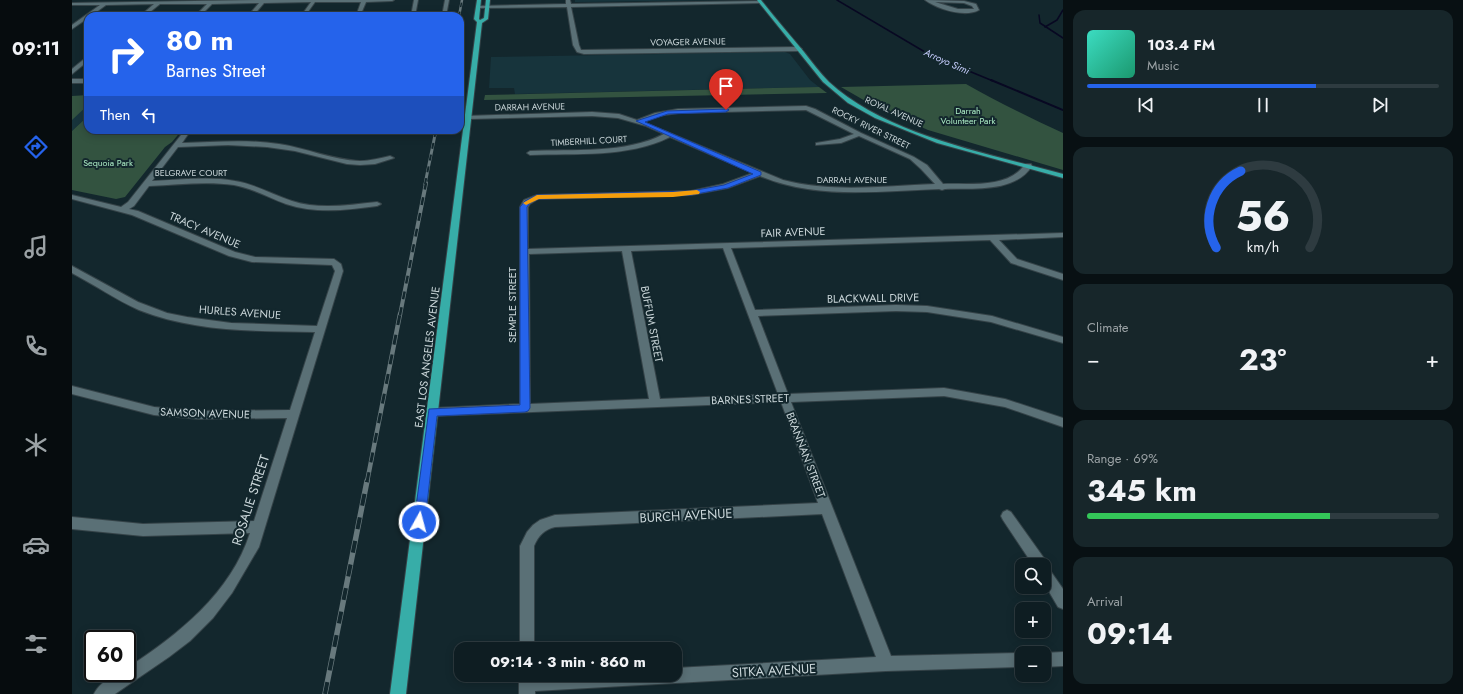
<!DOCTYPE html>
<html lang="en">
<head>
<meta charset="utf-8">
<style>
  :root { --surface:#0e1d22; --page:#17262a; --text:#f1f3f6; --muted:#9ba2a5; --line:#2e3b40; --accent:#2563eb }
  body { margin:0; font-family:Jost,sans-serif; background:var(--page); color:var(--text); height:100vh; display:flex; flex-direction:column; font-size:15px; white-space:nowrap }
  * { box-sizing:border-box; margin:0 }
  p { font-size:13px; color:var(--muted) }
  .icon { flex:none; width:22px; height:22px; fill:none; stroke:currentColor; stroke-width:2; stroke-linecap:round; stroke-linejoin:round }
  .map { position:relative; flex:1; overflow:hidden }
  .panel { display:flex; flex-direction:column; gap:10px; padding:10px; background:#081013; width:400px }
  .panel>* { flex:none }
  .banner { position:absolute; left:12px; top:12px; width:380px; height:122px; border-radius:12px; box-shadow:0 2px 10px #0003,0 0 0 1px var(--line); background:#2563eb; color:#fff; overflow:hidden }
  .buttons { position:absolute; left:943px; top:558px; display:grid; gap:8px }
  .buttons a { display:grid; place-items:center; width:36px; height:36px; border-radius:8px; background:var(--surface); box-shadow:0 2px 10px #0003,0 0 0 1px var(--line); font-size:20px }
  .speed { position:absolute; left:12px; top:630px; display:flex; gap:8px; font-size:20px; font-weight:700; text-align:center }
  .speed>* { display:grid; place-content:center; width:52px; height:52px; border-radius:50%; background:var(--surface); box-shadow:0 2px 10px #0003,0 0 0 1px var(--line); line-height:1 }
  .speed .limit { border:2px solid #111; border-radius:6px; background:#fff; color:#111 }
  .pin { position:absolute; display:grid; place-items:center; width:34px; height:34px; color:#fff; margin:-41px -17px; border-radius:50% 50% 50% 0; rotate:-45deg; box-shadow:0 0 4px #0007 }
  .pin .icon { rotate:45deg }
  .me { position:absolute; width:44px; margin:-22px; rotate:7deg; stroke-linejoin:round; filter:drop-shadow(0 0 3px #0008) }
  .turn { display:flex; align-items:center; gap:14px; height:84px; padding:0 16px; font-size:18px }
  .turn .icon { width:52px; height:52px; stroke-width:2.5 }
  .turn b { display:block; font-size:28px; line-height:34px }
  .then { display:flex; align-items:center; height:38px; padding:0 16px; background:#0003; gap:8px; font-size:15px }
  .big { font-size:30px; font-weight:700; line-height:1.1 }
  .panel .widget { flex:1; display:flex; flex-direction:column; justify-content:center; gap:6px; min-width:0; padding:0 14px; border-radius:12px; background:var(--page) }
  .panel .dial { align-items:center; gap:0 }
  .dial svg { height:104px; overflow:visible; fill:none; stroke:var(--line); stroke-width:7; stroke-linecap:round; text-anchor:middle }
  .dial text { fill:var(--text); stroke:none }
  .song { display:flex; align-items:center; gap:12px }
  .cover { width:48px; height:48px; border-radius:6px; background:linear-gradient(135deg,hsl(170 70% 55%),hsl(160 70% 35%)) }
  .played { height:4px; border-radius:2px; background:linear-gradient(90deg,var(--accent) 65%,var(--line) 65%) }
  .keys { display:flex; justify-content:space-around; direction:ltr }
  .heat { display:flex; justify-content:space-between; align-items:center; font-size:22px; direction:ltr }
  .charge { height:6px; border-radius:3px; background:linear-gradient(90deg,#34c759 69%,var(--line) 0) }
  .trip { position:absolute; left:382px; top:642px; width:228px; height:40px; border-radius:12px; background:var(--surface); box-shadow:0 2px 10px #0003,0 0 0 1px var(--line); font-weight:700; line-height:40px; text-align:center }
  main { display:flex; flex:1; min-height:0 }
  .dock { display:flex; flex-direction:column; width:72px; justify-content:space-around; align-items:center; background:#060c0e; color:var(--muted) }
  .dock .icon { width:28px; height:28px }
  .dock .active { color:var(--accent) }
  .dock b { font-size:18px; color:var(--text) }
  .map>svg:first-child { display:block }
  .built { fill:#17343c }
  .green { fill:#335340 }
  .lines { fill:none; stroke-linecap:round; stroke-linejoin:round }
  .stream-far1 { stroke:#080822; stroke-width:1.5 }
  .stream { stroke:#080822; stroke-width:2 }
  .minor-casing { stroke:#354348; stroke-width:2 }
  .major-casing { stroke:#354348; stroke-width:2 }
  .minor { fill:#5a7076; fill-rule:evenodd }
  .major { fill:#37ada8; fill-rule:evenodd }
  .rail-far4-casing { stroke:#68797d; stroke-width:2.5 }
  .rail-far3-casing { stroke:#68797d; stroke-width:3 }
  .rail-far2-casing { stroke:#68797d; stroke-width:4 }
  .rail-far1-casing { stroke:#68797d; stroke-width:4.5 }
  .rail-casing { stroke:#68797d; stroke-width:5.5 }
  .rail-far4 { stroke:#13272d; stroke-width:1.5; stroke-dasharray:4.5; stroke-linecap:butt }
  .rail-far3 { stroke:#13272d; stroke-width:2; stroke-dasharray:6; stroke-linecap:butt }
  .rail-far2 { stroke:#13272d; stroke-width:2.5; stroke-dasharray:8; stroke-linecap:butt }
  .rail-far1 { stroke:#13272d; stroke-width:3; stroke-dasharray:10; stroke-linecap:butt }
  .rail { stroke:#13272d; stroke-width:4; stroke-dasharray:12; stroke-linecap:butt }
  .route { fill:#2563eb; stroke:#184099 }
  .slow { fill:#f59e0b }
  .labels { text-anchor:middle; stroke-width:4; stroke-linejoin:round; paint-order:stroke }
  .far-street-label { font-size:9px; fill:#cad6d9; stroke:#13272d }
  .far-park-label { font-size:9px; fill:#acecc5; stroke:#13272d }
  .far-water-label { font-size:10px; font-style:italic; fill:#c6cdfd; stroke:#13272d }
  .street-label { font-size:11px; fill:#cad6d9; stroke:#13272d }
  .near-street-label { font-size:13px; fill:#cad6d9; stroke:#13272d }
</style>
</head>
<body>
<main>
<nav class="dock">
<b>09:11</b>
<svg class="icon active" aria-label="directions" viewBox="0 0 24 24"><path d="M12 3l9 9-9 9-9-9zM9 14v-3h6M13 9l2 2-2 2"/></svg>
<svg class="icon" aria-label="music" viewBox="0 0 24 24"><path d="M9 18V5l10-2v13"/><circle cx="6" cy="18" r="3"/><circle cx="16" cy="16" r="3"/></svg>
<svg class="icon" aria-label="phone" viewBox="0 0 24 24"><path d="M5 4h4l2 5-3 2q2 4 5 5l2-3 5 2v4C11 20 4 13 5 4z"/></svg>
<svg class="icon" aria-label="climate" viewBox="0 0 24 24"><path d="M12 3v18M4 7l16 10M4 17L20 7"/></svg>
<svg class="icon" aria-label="car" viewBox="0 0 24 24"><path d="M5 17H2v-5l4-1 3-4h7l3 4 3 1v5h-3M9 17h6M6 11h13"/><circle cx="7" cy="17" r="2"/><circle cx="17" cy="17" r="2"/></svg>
<svg class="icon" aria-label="filters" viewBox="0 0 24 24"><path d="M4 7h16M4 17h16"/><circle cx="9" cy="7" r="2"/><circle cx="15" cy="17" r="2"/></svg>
</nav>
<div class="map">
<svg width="991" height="694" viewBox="0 0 991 694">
  <rect width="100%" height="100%" fill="#13272d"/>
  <g class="built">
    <polygon points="503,0 648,0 507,2 503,2"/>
    <polygon points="713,52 718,54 738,80 747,87 443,94 442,88 417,88 419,57"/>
    <polygon points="0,101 16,101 16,116 0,131"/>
  </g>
  <g class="green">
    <path d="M894,84C926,102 958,118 991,133V170L856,130L802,106L769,87Z"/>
    <polygon points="747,87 755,93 412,100 413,95"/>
    <polygon points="16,95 16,105 0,120 0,96"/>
    <polygon points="16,116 16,130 110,130 100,142 93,147 53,197 44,199 0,190 0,131"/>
  </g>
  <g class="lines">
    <g class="stream-far1">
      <polyline points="765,0 858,55 921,81"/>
      <polyline points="967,15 968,23 991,38"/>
      <polyline points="973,27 985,20 991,10"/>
    </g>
    <polyline class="stream" points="919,80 991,110"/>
    <g class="minor-casing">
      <g id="minor">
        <polygon points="189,0 322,0 320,1 294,2 288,16 284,16 289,2 243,2 233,16 229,16 239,2 192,3 181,16 176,16 187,3 140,4 128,16 123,16 135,4 88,4 73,16 68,16 82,4 34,5 19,16 16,16 16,18 0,29 0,25 28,5 0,5 0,3"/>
        <polygon points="342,0 346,0 343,16 339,16"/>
        <polygon points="373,0 377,0 374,16 370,16"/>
        <polygon points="494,0 498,0 499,4 688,1 690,2 688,3 499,7 507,45 509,50 727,47 730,49 727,51 512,54 505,52 501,45 495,7 406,8 404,7 406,6 494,4"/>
        <path d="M853,0L892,1L904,4L907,10C893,18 865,9 853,0ZM863,2L892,3L900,6L902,9H886Z"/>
        <polygon points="16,56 16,61 0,74 0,69"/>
        <rect x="0" y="79" width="16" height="4"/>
        <path d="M734,106L743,109L789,133L842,157L855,165L871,184C897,183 937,189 953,164H959L960,166C943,193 901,188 873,189L870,190L867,189C807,191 744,200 688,176L656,188L619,195L466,199L458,204L456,207V249L991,233V237L927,240L945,259L991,274V280L939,263L918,240L659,248L683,310L824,305L855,306L920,316L991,337V343L919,322L855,312L824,311L686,316L716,394L872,388L933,399L991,418V427L933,407L872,396L719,402L819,656L950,653V667L814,671L463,691V694H447V675H603V668L804,657L750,514L483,527C473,529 466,536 462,546V649H448V546L455,532L461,525L468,520L483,515L746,503L709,402L361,416L357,415L355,412L357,409L361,408L448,404V207L452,200L465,195L619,191L651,184L681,173L598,137C556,158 504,153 458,155L455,153L458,151C501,149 554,154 592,134L574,126L546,118L520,116L396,119L394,118V116L520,112L547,114L565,120L583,113L606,109ZM734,110L782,134L768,139L744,143V145L769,143L787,136L838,159L849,169L863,184C813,186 760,193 711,180L571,122L586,116L606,113ZM651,248L706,394L588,399L559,251ZM550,251L577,399L458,404L457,254Z"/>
        <path d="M113,130H119L110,143C142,142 175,139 207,144C234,148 260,160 288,161C298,161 308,158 318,156L322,158L303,164L288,165L275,164L223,151L195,147L156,145L106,147L80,181C107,180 136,176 163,181C183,184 201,195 220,201C247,210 277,205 305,202L309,204L305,206C275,210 244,214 214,204C197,198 180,188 162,185C134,181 105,185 77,186L62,206L57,209L66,211L163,252L183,257L262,259L269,264L271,271L187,547L160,593L141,618L118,641L97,657L43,694H22C27,683 43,673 55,673V668C106,635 159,593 178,533L71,536L0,529V517L71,524L182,521L215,418L127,419L82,415L0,394V386L82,407L127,411L218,410L243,332C184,331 122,332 67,310C44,300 23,285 0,273V266L66,302L95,313L115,317L159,323L245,326L263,271L260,265L180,262L157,256L60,215L0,199V195L49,207L56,202Z"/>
        <polygon points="935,510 939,512 974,561 975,566 991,589 991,609 986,607 972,583 972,565 961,565 931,520 929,516 931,512"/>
        <polygon points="991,652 991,666 972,667 971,653"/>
      </g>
    </g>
    <g class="major-casing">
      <g id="major">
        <polygon points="405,0 409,0 407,19 408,20 412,18 414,0 418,0 416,19 410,23 334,694 318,694 405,22 402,19"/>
        <path d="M685,0H689C703,18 718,35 732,52C740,62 748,73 757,82C814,135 918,154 991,174V178L865,143L803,118L776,103L751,82Z"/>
      </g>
    </g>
    <use href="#minor" class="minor"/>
    <use href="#major" class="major"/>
    <g class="rail-far4-casing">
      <polyline id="rail-far4" points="387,16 390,0"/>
    </g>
    <g class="rail-far3-casing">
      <polyline id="rail-far3" points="353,184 364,130"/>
    </g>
    <g class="rail-far2-casing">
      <polyline id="rail-far2" points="328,315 354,183"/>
    </g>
    <g class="rail-far1-casing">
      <polyline id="rail-far1" points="295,482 328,314"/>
    </g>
    <g class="rail-casing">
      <polyline id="rail" points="253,694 295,481"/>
    </g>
    <use href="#rail-far4" class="rail-far4"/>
    <use href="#rail-far3" class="rail-far3"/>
    <use href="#rail-far2" class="rail-far2"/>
    <use href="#rail-far1" class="rail-far1"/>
    <use href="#rail" class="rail"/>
  </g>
  <polygon class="route" points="656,109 657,110 654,112 596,114 573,122 689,172 689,175 656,188 619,195 466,199 458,203 455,207 458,408 456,411 453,412 365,416 353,522 351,525 347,527 343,525 342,522 357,409 448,405 448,207 453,201 465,195 619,191 652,185 681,174 564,121 595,111"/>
  <polygon class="slow" points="625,190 628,192 627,194 601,197 467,199 454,205 451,203 465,195 601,192"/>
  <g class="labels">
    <g class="far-street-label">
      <text transform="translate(616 42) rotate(-1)" y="3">VOYAGER AVENUE</text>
      <text transform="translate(458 107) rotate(-1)" y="3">DARRAH AVENUE</text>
      <text transform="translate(822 112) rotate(24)" y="3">ROYAL AVENUE</text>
      <text transform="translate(799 128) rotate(26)" y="3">ROCKY RIVER STREET</text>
      <text transform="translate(517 141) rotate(-3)" y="3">TIMBERHILL COURT</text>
      <text x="119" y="176">BELGRAVE COURT</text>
      <text x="780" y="183">DARRAH AVENUE</text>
    </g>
    <g class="far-park-label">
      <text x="896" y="114">Darrah<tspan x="896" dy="10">Volunteer Park</tspan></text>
      <text x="36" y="166">Sequoia Park</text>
    </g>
    <g class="far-water-label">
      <text transform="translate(875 61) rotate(24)" y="4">Arroyo Simi</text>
    </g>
    <g class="street-label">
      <text transform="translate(133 230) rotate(23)" y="4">TRACY AVENUE</text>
      <text transform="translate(721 232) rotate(-2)" y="4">FAIR AVENUE</text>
      <text transform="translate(801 298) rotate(-1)" y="4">BLACKWALL DRIVE</text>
      <text transform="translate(440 305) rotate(-90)" y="4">SEMPLE STREET</text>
      <text transform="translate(168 312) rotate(4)" y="4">HURLES AVENUE</text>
      <text transform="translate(580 324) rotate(79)" y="4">BUFFUM STREET</text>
      <text transform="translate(355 357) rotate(-83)" y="4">EAST LOS ANGELES AVENUE</text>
      <text transform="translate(678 399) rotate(-2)" y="4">BARNES STREET</text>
      <text transform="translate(133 413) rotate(2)" y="4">SAMSON AVENUE</text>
      <text transform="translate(734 455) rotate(69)" y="4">BRANNAN STREET</text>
    </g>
    <g class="near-street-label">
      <text transform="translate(178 500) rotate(-72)" y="5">ROSALIE STREET</text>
      <text transform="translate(614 515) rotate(-3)" y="5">BURCH AVENUE</text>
      <text transform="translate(702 670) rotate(-3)" y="5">SITKA AVENUE</text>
    </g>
  </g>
</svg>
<div class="buttons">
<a><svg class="icon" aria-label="search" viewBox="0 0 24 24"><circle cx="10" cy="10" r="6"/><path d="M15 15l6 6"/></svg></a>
<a>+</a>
<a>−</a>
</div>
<div class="speed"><div class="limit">60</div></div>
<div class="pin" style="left:654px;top:110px;background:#d93025"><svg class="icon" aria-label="arrive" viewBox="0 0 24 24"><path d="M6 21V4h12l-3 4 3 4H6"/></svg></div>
<svg class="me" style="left:347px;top:522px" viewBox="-20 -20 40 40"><circle r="17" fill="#2563eb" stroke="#fff" stroke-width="3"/><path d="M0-11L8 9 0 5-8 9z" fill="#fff"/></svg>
<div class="trip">09:14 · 3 min · 860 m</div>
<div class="banner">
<div class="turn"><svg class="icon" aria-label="right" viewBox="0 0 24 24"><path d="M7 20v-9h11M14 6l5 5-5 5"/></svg><div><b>80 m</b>Barnes Street</div></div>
<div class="then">Then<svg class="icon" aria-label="left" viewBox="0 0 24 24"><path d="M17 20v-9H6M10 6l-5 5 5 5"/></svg></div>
</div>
</div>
<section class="panel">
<div class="widget">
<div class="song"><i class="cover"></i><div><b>103.4 FM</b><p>Music</p></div></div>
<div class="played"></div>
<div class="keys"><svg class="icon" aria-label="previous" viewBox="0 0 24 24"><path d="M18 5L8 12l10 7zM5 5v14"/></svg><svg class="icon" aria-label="pause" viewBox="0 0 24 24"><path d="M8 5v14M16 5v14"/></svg><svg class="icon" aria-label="next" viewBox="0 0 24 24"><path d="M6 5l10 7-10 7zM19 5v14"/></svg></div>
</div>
<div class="widget dial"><svg viewBox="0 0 100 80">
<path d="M14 69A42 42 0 1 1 86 69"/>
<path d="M14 69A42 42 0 0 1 33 10" stroke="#2563eb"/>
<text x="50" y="56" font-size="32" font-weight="700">56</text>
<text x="50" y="72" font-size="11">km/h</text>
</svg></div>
<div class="widget"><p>Climate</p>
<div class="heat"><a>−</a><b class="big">23°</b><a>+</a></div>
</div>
<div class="widget"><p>Range · 69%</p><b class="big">345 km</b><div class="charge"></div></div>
<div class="widget"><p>Arrival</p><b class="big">09:14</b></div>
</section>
</main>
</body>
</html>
